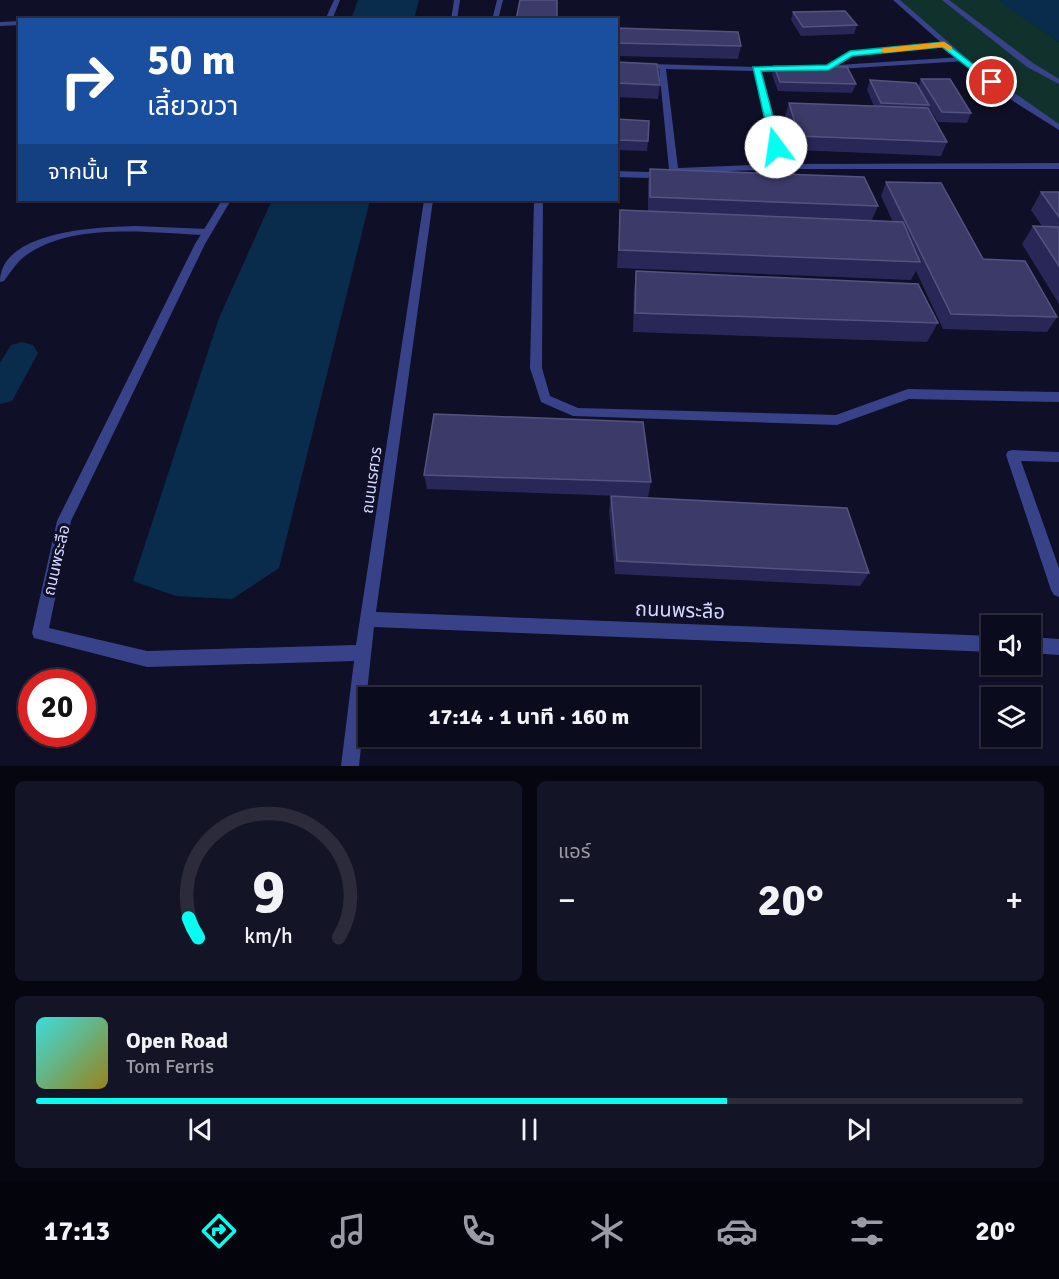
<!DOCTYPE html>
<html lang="th">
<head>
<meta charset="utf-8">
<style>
  :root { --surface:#0b0b1e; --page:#141427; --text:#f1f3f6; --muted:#9a9ba4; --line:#2b2b3c; --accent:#02fff0 }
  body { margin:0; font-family:Signika,"Noto Sans Thai",sans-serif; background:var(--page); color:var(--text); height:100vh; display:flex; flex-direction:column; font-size:22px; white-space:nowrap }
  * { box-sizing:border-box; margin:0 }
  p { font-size:20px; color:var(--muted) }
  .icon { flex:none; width:33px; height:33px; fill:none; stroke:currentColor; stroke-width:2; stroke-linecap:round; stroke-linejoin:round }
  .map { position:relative; height:766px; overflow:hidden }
  .panel { display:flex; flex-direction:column; gap:15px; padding:15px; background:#060610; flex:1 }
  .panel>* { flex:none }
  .banner { position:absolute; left:18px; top:18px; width:600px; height:183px; border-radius:0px; box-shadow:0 2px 4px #0004,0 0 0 2px var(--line); background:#1a4fa0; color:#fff; overflow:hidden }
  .fabs { position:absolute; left:981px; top:615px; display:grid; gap:12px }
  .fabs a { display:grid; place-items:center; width:60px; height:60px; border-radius:0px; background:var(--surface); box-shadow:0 2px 4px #0004,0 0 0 2px var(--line); font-size:30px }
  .speed { position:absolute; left:18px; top:669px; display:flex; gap:12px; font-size:30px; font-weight:700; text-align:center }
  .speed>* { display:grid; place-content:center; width:78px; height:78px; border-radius:50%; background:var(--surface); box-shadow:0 2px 4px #0004,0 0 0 2px var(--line); line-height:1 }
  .speed .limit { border:9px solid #d22; background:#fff; color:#111 }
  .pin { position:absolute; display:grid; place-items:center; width:51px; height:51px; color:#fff; margin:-26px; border:3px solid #fff; border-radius:50%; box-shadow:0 2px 6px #0007 }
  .me { position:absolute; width:66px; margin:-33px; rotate:346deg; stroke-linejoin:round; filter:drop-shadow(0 0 4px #0008) }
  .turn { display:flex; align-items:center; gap:21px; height:126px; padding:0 30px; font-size:27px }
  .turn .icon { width:78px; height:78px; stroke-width:2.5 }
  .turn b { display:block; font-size:42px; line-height:51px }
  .then { display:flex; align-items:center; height:57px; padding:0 30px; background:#0003; gap:12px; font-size:22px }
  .big { font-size:45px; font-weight:700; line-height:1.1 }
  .panel .widget { flex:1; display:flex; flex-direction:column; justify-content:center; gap:9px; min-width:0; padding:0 21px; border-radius:9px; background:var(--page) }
  .panel .dial { align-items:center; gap:0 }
  .dial svg { height:156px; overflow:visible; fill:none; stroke:var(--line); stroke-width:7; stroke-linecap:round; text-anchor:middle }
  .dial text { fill:var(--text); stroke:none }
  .song { display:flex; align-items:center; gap:18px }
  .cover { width:72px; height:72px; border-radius:9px; background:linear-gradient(135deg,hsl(180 70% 55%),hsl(50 70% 35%)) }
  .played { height:6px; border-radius:3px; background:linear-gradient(90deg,var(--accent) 70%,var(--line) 70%) }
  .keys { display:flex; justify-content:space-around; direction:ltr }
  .heat { display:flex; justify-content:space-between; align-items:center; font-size:33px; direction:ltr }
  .panel .tiles { flex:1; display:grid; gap:15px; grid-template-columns:1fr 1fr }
  .widget:last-child { grid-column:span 2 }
  .trip { position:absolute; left:358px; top:687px; width:342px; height:60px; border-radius:0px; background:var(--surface); box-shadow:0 2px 4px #0004,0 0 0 2px var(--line); font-weight:700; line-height:60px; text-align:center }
  .tabs { display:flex; height:96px; justify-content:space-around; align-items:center; background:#04040c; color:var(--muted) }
  .tabs .icon { width:42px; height:42px }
  .tabs .active { color:var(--accent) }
  .tabs b { font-size:27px; color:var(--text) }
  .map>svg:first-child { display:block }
  .green { fill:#11322c }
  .water { fill:#0a2c4c }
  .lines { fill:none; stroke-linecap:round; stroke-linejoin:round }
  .canal { fill:#0a2c4c; fill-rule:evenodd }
  .service { fill:#384289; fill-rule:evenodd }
  .pedestrian { fill:#384289; fill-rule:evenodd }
  .minor { fill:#384289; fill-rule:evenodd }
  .tertiary { fill:#384289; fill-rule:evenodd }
  .wall { fill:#292757 }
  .building { fill:#3c3a69; stroke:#545380; stroke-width:1.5 }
  .route { fill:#02fff0; stroke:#01a69c; stroke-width:1.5 }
  .slow { fill:#f59e0b }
  .labels { text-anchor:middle; stroke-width:6; stroke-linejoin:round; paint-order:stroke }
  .street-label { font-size:16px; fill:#d6d8ff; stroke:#0f0f28 }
  .near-street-label { font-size:20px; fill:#d6d8ff; stroke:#0f0f28 }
</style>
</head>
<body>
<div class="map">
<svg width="1059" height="766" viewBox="0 0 1059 766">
  <rect width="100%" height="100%" fill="#0f0f28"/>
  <polygon class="green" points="896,0 999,0 1059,42 1059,127 1022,105"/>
  <g class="water">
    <polygon points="358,0 419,0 414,19 351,19"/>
    <polygon points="999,0 1059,0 1059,42 1006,6"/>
    <polygon points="272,200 370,200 279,568 232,599 176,596 133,581 219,318"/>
  </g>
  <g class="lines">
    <polygon class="canal" points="22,342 33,345 38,353 12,401 0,404 0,363 11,345"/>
    <g class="service">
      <polygon points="497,0 503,0 498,20 492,20"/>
      <polygon points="944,43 946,44 946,46 852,56 838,65 962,57 965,57 965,61 823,70 819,68 827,66 850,52"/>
      <path d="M616,63L790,68V72H787L760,71L785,164L1059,163V169H798L693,172L648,178L616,177V171L648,172L669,169L659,68L616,67ZM666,69L753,71L776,164L678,168Z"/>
      <polygon points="534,200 543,200 542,368 550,396 578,408 836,415 908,389 1059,392 1059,402 909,399 837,425 573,416 541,402 530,368"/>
      <polygon points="1013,450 1059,452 1059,462 1021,461 1059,568 1059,597 1054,595 1051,590 1006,455 1008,451"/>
    </g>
    <polygon class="pedestrian" points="942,0 949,0 1033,63 1059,79 1059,84 1027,67"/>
    <g class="minor">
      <polygon points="893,0 900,0 977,67 1059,124 1059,130 1013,101 972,70"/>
      <polygon points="20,21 20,25 0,26 0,22"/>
      <path d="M136,226L207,229L212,232L207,235C151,233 73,221 25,256C16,263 10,273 4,281L0,282C0,230 100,227 136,226Z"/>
    </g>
    <g class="tertiary">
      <polygon points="334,0 340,0 332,20 325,20"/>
      <polygon points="454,0 460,0 457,20 451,20"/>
      <polygon points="222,200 231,200 205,244 71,521 49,628 147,651 356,645 424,200 433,200 376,612 992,636 992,652 374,627 359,766 341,766 354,661 147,667 34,638 32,633 57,521 195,244"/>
      <polygon points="1030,637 1059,639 1059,655 1030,653"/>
    </g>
  </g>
  <g class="wall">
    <polygon points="793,12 857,25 854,34 801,36 791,20"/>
    <polygon points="616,28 741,46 738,59 616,56"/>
    <polygon points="616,62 660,85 658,99 616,97"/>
    <polygon points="774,66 856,84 852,93 778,91 772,75"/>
    <polygon points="921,79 971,113 967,123 938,122 928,106 927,108 947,142 941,156 795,150 785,116 789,103 874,106 867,90 870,80 918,87"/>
    <polygon points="616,119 648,141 647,151 616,150"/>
    <polygon points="650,169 878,206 872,220 774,217 893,222 881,196 886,182 1057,317 1047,332 943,329 916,271 911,280 617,268 620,210 648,211 648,184"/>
    <polygon points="1041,192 1059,192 1059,304 1022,244 1033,226 1042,226 1031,210"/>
    <polygon points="636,271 938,323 927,342 633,332 634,290"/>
    <polygon points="424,475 651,482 648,497 427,489"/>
    <polygon points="611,496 869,573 860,586 615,574 609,511"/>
  </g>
  <g class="building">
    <polygon points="520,0 557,0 557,20 516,20"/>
    <polygon points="845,11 857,25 803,27 793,12"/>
    <polygon points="616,28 738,32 741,46 616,43"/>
    <polygon points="616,62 657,64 660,85 616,83"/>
    <polygon points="774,66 847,67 856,84 780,82"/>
    <polygon points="921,79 950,79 971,113 942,112"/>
    <polygon points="870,80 916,83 929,105 881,103"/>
    <polygon points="789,103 928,108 947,142 799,136"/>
    <polygon points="616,119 649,121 648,141 616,140"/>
    <polygon points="650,169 864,177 878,206 650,197"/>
    <polygon points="886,182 941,183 983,259 1025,261 1057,317 951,314"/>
    <polygon points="1041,192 1059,192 1059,217"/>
    <polygon points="620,210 903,222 920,262 619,250"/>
    <polygon points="1033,226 1059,227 1059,266"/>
    <polygon points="636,271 918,284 938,323 635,313"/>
    <polygon points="434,414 643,422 651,482 424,475"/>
    <polygon points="611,496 847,508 869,573 617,561"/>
  </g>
  <polygon class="route" points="944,42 995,81 995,84 989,84 942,47 852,56 829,70 761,71 781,147 776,150 771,147 753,67 827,65 850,51"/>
  <polygon class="slow" points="944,42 952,47 952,51 942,47 884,53 880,50 884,48"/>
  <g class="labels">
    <g class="street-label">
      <text transform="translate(371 480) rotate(-82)" y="6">ถนนเรศวร</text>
      <text transform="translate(56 560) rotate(-77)" y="6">ถนนพระลือ</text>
    </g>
    <g class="near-street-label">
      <text transform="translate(680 610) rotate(2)" y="7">ถนนพระลือ</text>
    </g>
  </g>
</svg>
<div class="fabs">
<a><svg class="icon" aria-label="sound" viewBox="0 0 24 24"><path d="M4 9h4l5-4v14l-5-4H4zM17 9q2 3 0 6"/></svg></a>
<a><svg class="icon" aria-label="layers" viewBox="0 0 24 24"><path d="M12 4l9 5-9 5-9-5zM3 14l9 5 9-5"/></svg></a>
</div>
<div class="speed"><div class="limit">20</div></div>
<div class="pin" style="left:992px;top:82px;background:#d93025"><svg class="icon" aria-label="arrive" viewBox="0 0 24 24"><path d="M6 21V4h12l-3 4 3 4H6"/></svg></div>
<svg class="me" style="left:776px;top:147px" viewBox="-20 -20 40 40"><circle r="19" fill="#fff"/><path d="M0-13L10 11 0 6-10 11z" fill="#02fff0"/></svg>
<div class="trip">17:14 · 1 นาที · 160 m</div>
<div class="banner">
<div class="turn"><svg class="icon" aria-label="right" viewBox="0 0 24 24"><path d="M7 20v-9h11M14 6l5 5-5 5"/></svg><div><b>50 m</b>เลี้ยวขวา</div></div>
<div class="then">จากนั้น<svg class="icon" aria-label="arrive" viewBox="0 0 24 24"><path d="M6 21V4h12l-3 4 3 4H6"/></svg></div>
</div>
</div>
<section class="panel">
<div class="tiles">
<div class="widget dial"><svg viewBox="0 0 100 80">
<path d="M14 69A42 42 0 1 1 86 69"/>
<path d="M14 69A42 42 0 0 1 9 59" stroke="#02fff0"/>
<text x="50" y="56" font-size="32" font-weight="700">9</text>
<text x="50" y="72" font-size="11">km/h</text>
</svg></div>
<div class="widget"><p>แอร์</p>
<div class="heat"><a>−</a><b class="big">20°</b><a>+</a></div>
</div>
<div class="widget">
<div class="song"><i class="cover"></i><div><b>Open Road</b><p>Tom Ferris</p></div></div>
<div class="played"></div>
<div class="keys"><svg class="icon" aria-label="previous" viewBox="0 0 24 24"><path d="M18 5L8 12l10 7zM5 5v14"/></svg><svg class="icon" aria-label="pause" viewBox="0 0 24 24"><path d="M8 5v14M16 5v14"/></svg><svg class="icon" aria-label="next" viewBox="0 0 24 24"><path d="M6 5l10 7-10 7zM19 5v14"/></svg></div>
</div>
</div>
</section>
<nav class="tabs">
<b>17:13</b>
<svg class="icon active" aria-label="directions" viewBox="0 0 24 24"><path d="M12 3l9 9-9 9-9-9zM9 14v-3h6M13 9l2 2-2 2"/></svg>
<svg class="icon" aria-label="music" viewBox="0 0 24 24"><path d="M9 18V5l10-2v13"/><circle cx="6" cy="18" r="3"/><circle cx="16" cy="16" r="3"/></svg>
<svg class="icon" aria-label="phone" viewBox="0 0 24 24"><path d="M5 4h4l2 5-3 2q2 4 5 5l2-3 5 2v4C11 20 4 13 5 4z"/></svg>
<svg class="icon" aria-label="climate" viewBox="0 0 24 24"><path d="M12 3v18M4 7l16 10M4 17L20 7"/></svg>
<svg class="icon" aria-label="car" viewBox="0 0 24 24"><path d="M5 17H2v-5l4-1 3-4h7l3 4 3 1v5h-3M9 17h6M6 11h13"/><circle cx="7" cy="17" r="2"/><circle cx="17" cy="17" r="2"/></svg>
<svg class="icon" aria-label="filters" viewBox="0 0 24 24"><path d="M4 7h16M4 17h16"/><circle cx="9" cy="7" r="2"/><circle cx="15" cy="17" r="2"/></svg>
<b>20°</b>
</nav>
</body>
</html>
